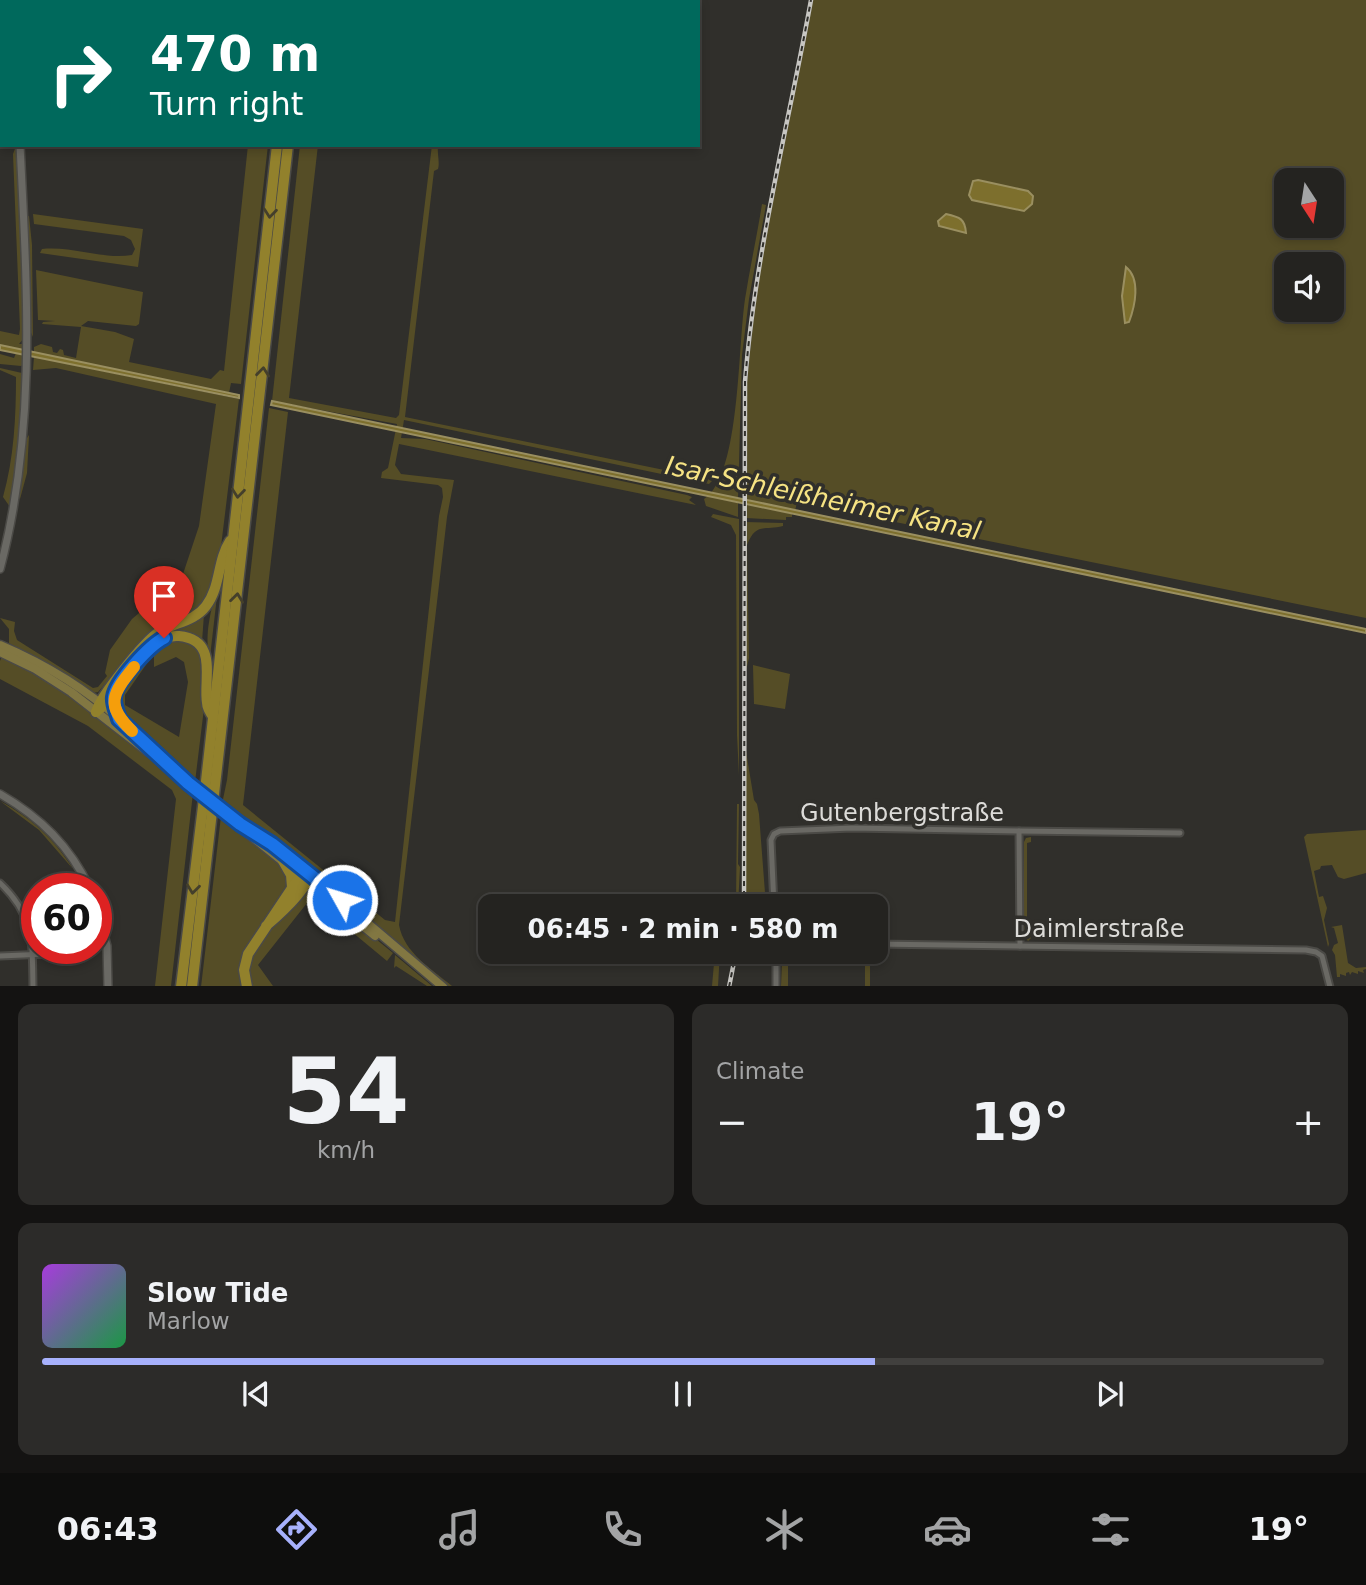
<!DOCTYPE html>
<html lang="en">
<head>
<meta charset="utf-8">
<style>
  :root { --surface:#242320; --page:#2c2b29; --text:#f1f3f6; --muted:#a3a4a5; --line:#41403e; --accent:#a7b1fc }
  body { margin:0; font-family:"DejaVu Sans",sans-serif; background:var(--page); color:var(--text); height:100vh; display:flex; flex-direction:column; font-size:26px; white-space:nowrap }
  * { box-sizing:border-box; margin:0 }
  p { font-size:23px; color:var(--muted) }
  .icon { flex:none; width:38px; height:38px; fill:none; stroke:currentColor; stroke-width:2; stroke-linecap:round; stroke-linejoin:round }
  .map { position:relative; height:986px; overflow:hidden }
  .side { display:flex; flex-direction:column; gap:18px; padding:18px; background:#141312; flex:1 }
  .side>* { flex:none }
  .guide { position:absolute; left:0px; top:0px; width:700px; height:147px; box-shadow:0 4px 10px #0003,0 0 0 2px var(--line); background:#00695c; color:#fff; overflow:hidden }
  .needle { width:46px; rotate:168deg }
  .tools { position:absolute; left:1274px; top:168px; display:grid; gap:14px }
  .tools a { display:grid; place-items:center; width:70px; height:70px; border-radius:14px; background:var(--surface); box-shadow:0 4px 10px #0003,0 0 0 2px var(--line); font-size:35px }
  .speed { position:absolute; left:21px; top:873px; display:flex; gap:14px; font-size:35px; font-weight:700; text-align:center }
  .speed>* { display:grid; place-content:center; width:91px; height:91px; border-radius:50%; background:var(--surface); box-shadow:0 4px 10px #0003,0 0 0 2px var(--line); line-height:1 }
  .speed .limit { border:10px solid #d22; background:#fff; color:#111 }
  .pin { position:absolute; display:grid; place-items:center; width:60px; height:60px; color:#fff; margin:-72px -30px; border-radius:50% 50% 50% 0; rotate:-45deg; box-shadow:0 0 7px #0007 }
  .pin .icon { rotate:45deg }
  .me { position:absolute; width:77px; margin:-38px; rotate:309deg; stroke-linejoin:round; filter:drop-shadow(0 0 5px #0008) }
  .turn { display:flex; align-items:center; gap:24px; height:147px; padding:0 35px; font-size:32px }
  .turn .icon { width:91px; height:91px; stroke-width:2.5 }
  .turn b { display:block; font-size:49px; line-height:60px }
  .big { font-size:52px; font-weight:800; line-height:1.1 }
  .side .widget { flex:1; display:flex; flex-direction:column; justify-content:center; gap:10px; min-width:0; padding:0 24px; border-radius:14px; background:var(--page) }
  .side .dial { align-items:center; gap:0 }
  .dial b { font-size:91px; line-height:1 }
  .song { display:flex; align-items:center; gap:21px }
  .cover { width:84px; height:84px; border-radius:10px; background:linear-gradient(135deg,hsl(280 70% 55%),hsl(140 70% 35%)) }
  .played { height:7px; border-radius:4px; background:linear-gradient(90deg,var(--accent) 65%,var(--line) 65%) }
  .keys { display:flex; justify-content:space-around; direction:ltr }
  .heat { display:flex; justify-content:space-between; align-items:center; font-size:38px; direction:ltr }
  .side .tiles { flex:1; display:grid; gap:18px; grid-template-columns:1fr 1fr }
  .widget:last-child { grid-column:span 2 }
  .trip { position:absolute; left:478px; top:894px; width:410px; height:70px; border-radius:14px; background:var(--surface); box-shadow:0 4px 10px #0003,0 0 0 2px var(--line); font-weight:800; line-height:70px; text-align:center }
  .tabs { display:flex; height:112px; justify-content:space-around; align-items:center; background:#0e0e0d; color:var(--muted) }
  .tabs .icon { width:49px; height:49px }
  .tabs .selected { color:var(--accent) }
  .tabs b { font-size:32px; color:var(--text) }
  .map>svg:first-child { display:block }
  .green { fill:#554d26; fill-rule:evenodd }
  .water { fill:#7d6f2d; stroke:#9a8f60; stroke-width:2 }
  .lines { fill:none; stroke-linecap:round; stroke-linejoin:round }
  .street-casing { stroke:#4b4a46; stroke-width:9 }
  .secondary-casing { stroke:#4b4a46; stroke-width:10 }
  .primary-casing { stroke:#4b4a46; stroke-width:11 }
  .highway-casing { stroke:#4b4a46; stroke-width:13 }
  .street { stroke:#6a6964; stroke-width:5 }
  .secondary { stroke:#6a6964; stroke-width:7 }
  .primary { stroke:#827742; stroke-width:8 }
  .highway { stroke:#92812c; stroke-width:10 }
  .rail-casing { stroke:#c7c6c2; stroke-width:4.5 }
  .rail { stroke:#302f2b; stroke-width:2; stroke-dasharray:5; stroke-linecap:butt }
  .primary-bridge-casing { stroke:#4b4a46; stroke-width:11; stroke-linecap:butt }
  .primary-bridge { stroke:#827742; stroke-width:8 }
  .oneway { stroke:#443f2b }
  .route-casing { stroke:#114b97; stroke-width:18 }
  .route { stroke:#1a73e8; stroke-width:12 }
  .slow { stroke:#f59e0b; stroke-width:12 }
  .labels { text-anchor:middle; stroke-width:7; stroke-linejoin:round; paint-order:stroke }
  .street-label { font-size:24px; fill:#dcdbd8; stroke:#302f2b }
  .water-label { font-size:26px; font-style:italic; fill:#f6e383; stroke:#302f2b }
</style>
</head>
<body>
<div class="map">
<svg width="1366" height="987" viewBox="0 0 1366 987">
  <rect width="100%" height="100%" fill="#302f2b"/>
  <g class="green">
    <path d="M813,0H1366V618L856,514L799,494L795,511L746,500L747,380L758,277ZM1286,180H1332V226H1286ZM1286,264H1332V310H1286Z"/>
    <polygon points="248,145 268,145 241,384 231,383 229,393 34,352 34,347 41,344 52,347 53,352 57,353 60,349 63,350 64,355 76,358 81,327 42,324 43,322 55,321 38,320 36,270 143,292 139,324 136,326 88,321 81,326 115,332 134,339 129,362 211,379 220,370 224,371"/>
    <polygon points="281,145 284,145 252,427 249,427"/>
    <path d="M300,145H318L289,398L396,418L399,415L432,145H438C437,154 440,163 438,169L434,171L405,417L713,480L709,484L404,420L401,438L425,439L687,495L692,497L689,500L696,505L399,444L395,465L401,474L454,480L447,517L399,925C404,953 432,969 452,986H448L344,897L280,845L222,804L227,780L269,408L288,412L243,805L385,920L395,922L439,516L443,497L442,488L438,485L381,478L382,472L388,468L397,424L272,401Z"/>
    <polygon points="16,146 25,320 23,339 19,344 24,344 24,350 0,345 0,331 19,335 20,329 13,154"/>
    <path d="M762,204L766,205L749,299L742,355L738,499L711,493C740,458 738,347 745,299C750,267 757,236 762,204Z"/>
    <path d="M33,214L143,229L138,267L40,253L42,249C74,246 104,260 132,255L135,249L131,240L124,236L34,224Z"/>
    <polygon points="29,216 32,245 33,337 31,332 26,217"/>
    <polygon points="16,353 24,355 24,364 21,366 0,364 0,354 14,358"/>
    <polygon points="34,357 239,399 219,563 212,588 199,609 115,673 98,692 93,693 85,688 9,643 9,629 0,618 15,622 14,631 17,640 93,688 98,687 107,676 105,673 110,650 132,619 145,608 175,592 180,583 199,526 216,404 56,368 33,370"/>
    <path d="M0,368L22,373L23,398L10,507L3,497C14,458 16,417 16,377L0,370Z"/>
    <polygon points="29,435 27,473 20,499 18,496 25,441"/>
    <polygon points="708,496 738,503 738,517 706,506 704,499"/>
    <polygon points="746,504 792,514 792,517 786,517 786,520 746,518"/>
    <polygon points="713,514 739,519 739,775 737,735 736,535 731,525 711,517"/>
    <path d="M745,522L783,523V526C765,531 756,522 747,545L749,658L746,671Z"/>
    <path d="M215,596H217L210,657C204,640 210,613 215,596Z"/>
    <polygon points="204,614 202,642 159,636"/>
    <polygon points="168,639 192,643 203,656 206,692 195,782 125,719 120,712 117,692 146,654 150,659 125,695 125,705 179,737 188,682 184,662 176,657 154,667 154,646"/>
    <path d="M2,656C72,692 133,742 193,793L171,986H155L176,799L172,790L88,726L0,679V661Z"/>
    <polygon points="753,665 790,674 785,709 754,704"/>
    <polygon points="746,751 754,800 757,804 759,814 766,906 746,906"/>
    <path d="M0,801C31,818 54,838 73,869L39,830Z"/>
    <polygon points="737,804 739,804 738,864 740,867 738,906 736,906"/>
    <polygon points="221,816 287,871 290,878 284,895 246,947 243,955 243,986 201,987"/>
    <polygon points="1366,830 1366,873 1344,879 1338,877 1332,865 1321,866 1320,869 1314,871 1319,897 1323,896 1327,908 1324,920 1329,944 1328,947 1304,837 1307,834"/>
    <polygon points="1031,837 1031,842 1027,843 1027,924 1031,938 1028,941 1024,936 1024,842 1026,838"/>
    <path d="M309,889L322,895L393,953L387,961L311,898L258,965L273,986L251,987C249,977 247,967 251,959C256,945 297,896 309,889Z"/>
    <polygon points="1342,925 1348,963 1356,968 1366,967 1366,969 1363,970 1364,973 1358,971 1358,974 1352,972 1350,975 1349,972 1346,973 1346,976 1340,974 1340,977 1337,977 1335,955 1332,950 1334,945 1338,943 1334,928 1331,927"/>
    <polygon points="715,952 720,952 718,986 712,986"/>
    <polygon points="828,952 826,961 826,954 798,954 798,957 791,957 791,961 788,962 788,986 781,986 782,962 786,953"/>
    <polygon points="835,952 874,952 870,962 870,986 865,986 865,953"/>
    <polygon points="395,955 432,986 427,986 396,966 394,968"/>
  </g>
  <g class="water">
    <polygon points="978,180 1028,191 1033,196 1032,204 1024,211 972,200 969,195 973,181"/>
    <path d="M946,214C960,217 965,219 966,233L939,226L938,221Z"/>
    <path d="M1126,267C1141,279 1135,306 1129,322L1125,323L1122,296Z"/>
    <polygon points="0,345 239,395 239,398 0,350"/>
    <polygon points="272,401 1366,629 1366,633 271,405"/>
  </g>
  <g class="lines">
    <g class="street-casing">
      <g id="street">
        <polyline points="1019,831 1180,833"/>
        <path d="M0,883C35,916 32,943 33,987"/>
        <polyline points="774,906 771,840 774,834 780,831 852,828 1019,831 1020,946"/>
        <polyline points="875,944 1306,950 1316,952 1322,956 1330,987"/>
        <polyline points="776,952 776,987"/>
        <polyline points="0,956 93,952"/>
      </g>
    </g>
    <g class="secondary-casing">
      <g id="secondary">
        <polyline points="0,3 2,11"/>
        <path d="M0,569C37,430 27,287 20,145"/>
        <path d="M0,794C40,817 70,846 90,889"/>
        <polyline points="96,905 107,946 108,987"/>
      </g>
    </g>
    <g class="primary-casing">
      <g id="primary">
        <path d="M0,645C42,663 86,689 120,720C144,741 165,762 188,783"/>
        <polyline points="0,652 35,669 71,692 148,752"/>
        <polyline points="229,816 292,859 443,987"/>
        <polyline points="246,832 375,936"/>
      </g>
    </g>
    <g class="highway-casing">
      <g id="highway">
        <polyline points="293,2 293,0"/>
        <polyline points="305,2 305,0"/>
        <path d="M150,648C158,640 167,635 179,636C219,640 203,679 207,703C207,708 211,714 214,718"/>
        <polyline points="114,693 114,706 119,719"/>
        <path d="M96,712C101,695 144,642 159,632C175,622 194,622 206,606C221,586 217,561 230,541"/>
        <polyline points="96,712 108,702 118,687"/>
        <polyline points="283,861 291,875 292,887"/>
        <polyline points="181,987 205,790 277,145"/>
        <polyline points="192,987 288,145"/>
        <path d="M247,987L244,970L248,954L298,879L310,874C306,891 280,914 266,926"/>
      </g>
    </g>
    <use href="#street" class="street"/>
    <use href="#secondary" class="secondary"/>
    <use href="#primary" class="primary"/>
    <use href="#highway" class="highway"/>
    <g class="rail-casing">
      <g id="rail">
        <path d="M744,906L745,382C755,253 788,127 811,0"/>
        <polyline points="729,987 736,952"/>
      </g>
    </g>
    <use href="#rail" class="rail"/>
    <g class="primary-bridge-casing">
      <polyline id="primary-bridge" points="188,783 229,816"/>
    </g>
    <use href="#primary-bridge" class="primary-bridge"/>
  </g>
  <defs><path id="oneway-chevron" d="M-2-3.5L2.5 0L-2 3.5" fill="none" stroke-width="1.6" stroke-linecap="round" stroke-linejoin="round" transform="scale(1.75)"/></defs>
  <g class="oneway">
    <use href="#oneway-chevron" transform="translate(270 213) rotate(96)"/>
    <use href="#oneway-chevron" transform="translate(263 372) rotate(-84)"/>
    <use href="#oneway-chevron" transform="translate(238 493) rotate(96)"/>
    <use href="#oneway-chevron" transform="translate(237 598) rotate(-83)"/>
    <use href="#oneway-chevron" transform="translate(193 889) rotate(97)"/>
  </g>
  <g class="lines">
    <g class="route-casing">
      <path id="route" d="M164,638C150,645 116,681 114,697C113,705 117,711 119,719L188,783L240,824L272,844L342,900"/>
    </g>
    <use href="#route" class="route"/>
    <path class="slow" d="M132,731C105,705 112,694 134,667"/>
  </g>
  <g class="labels">
    <g class="street-label">
      <text x="902" y="821">Gutenbergstraße</text>
      <text x="1099" y="937">Daimlerstraße</text>
    </g>
    <g class="water-label">
      <text transform="translate(823 498) rotate(12)" y="9">Isar-Schleißheimer Kanal</text>
    </g>
  </g>
</svg>
<div class="tools">
<a><svg class="needle" viewBox="-14 -14 28 28"><path d="M0-13l5 13h-10z" fill="#e53935"/><path d="M0 13l5-13h-10z" fill="#a3a4a5"/></svg></a>
<a><svg class="icon" aria-label="sound" viewBox="0 0 24 24"><path d="M4 9h4l5-4v14l-5-4H4zM17 9q2 3 0 6"/></svg></a>
</div>
<div class="speed"><div class="limit">60</div></div>
<div class="pin" style="left:164px;top:638px;background:#d93025"><svg class="icon" aria-label="arrive" viewBox="0 0 24 24"><path d="M6 21V4h12l-3 4 3 4H6"/></svg></div>
<svg class="me" style="left:342px;top:900px" viewBox="-20 -20 40 40"><circle r="17" fill="#1a73e8" stroke="#fff" stroke-width="3"/><path d="M0-11L8 9 0 5-8 9z" fill="#fff"/></svg>
<div class="trip">06:45 · 2 min · 580 m</div>
<div class="guide">
<div class="turn"><svg class="icon" aria-label="right" viewBox="0 0 24 24"><path d="M7 20v-9h11M14 6l5 5-5 5"/></svg><div><b>470 m</b>Turn right</div></div>
</div>
</div>
<section class="side">
<div class="tiles">
<div class="widget dial"><b>54</b><p>km/h</p></div>
<div class="widget"><p>Climate</p>
<div class="heat"><a>−</a><b class="big">19°</b><a>+</a></div>
</div>
<div class="widget">
<div class="song"><i class="cover"></i><div><b>Slow Tide</b><p>Marlow</p></div></div>
<div class="played"></div>
<div class="keys"><svg class="icon" aria-label="previous" viewBox="0 0 24 24"><path d="M18 5L8 12l10 7zM5 5v14"/></svg><svg class="icon" aria-label="pause" viewBox="0 0 24 24"><path d="M8 5v14M16 5v14"/></svg><svg class="icon" aria-label="next" viewBox="0 0 24 24"><path d="M6 5l10 7-10 7zM19 5v14"/></svg></div>
</div>
</div>
</section>
<nav class="tabs">
<b>06:43</b>
<svg class="icon selected" aria-label="directions" viewBox="0 0 24 24"><path d="M12 3l9 9-9 9-9-9zM9 14v-3h6M13 9l2 2-2 2"/></svg>
<svg class="icon" aria-label="music" viewBox="0 0 24 24"><path d="M9 18V5l10-2v13"/><circle cx="6" cy="18" r="3"/><circle cx="16" cy="16" r="3"/></svg>
<svg class="icon" aria-label="phone" viewBox="0 0 24 24"><path d="M5 4h4l2 5-3 2q2 4 5 5l2-3 5 2v4C11 20 4 13 5 4z"/></svg>
<svg class="icon" aria-label="climate" viewBox="0 0 24 24"><path d="M12 3v18M4 7l16 10M4 17L20 7"/></svg>
<svg class="icon" aria-label="car" viewBox="0 0 24 24"><path d="M5 17H2v-5l4-1 3-4h7l3 4 3 1v5h-3M9 17h6M6 11h13"/><circle cx="7" cy="17" r="2"/><circle cx="17" cy="17" r="2"/></svg>
<svg class="icon" aria-label="filters" viewBox="0 0 24 24"><path d="M4 7h16M4 17h16"/><circle cx="9" cy="7" r="2"/><circle cx="15" cy="17" r="2"/></svg>
<b>19°</b>
</nav>
</body>
</html>
